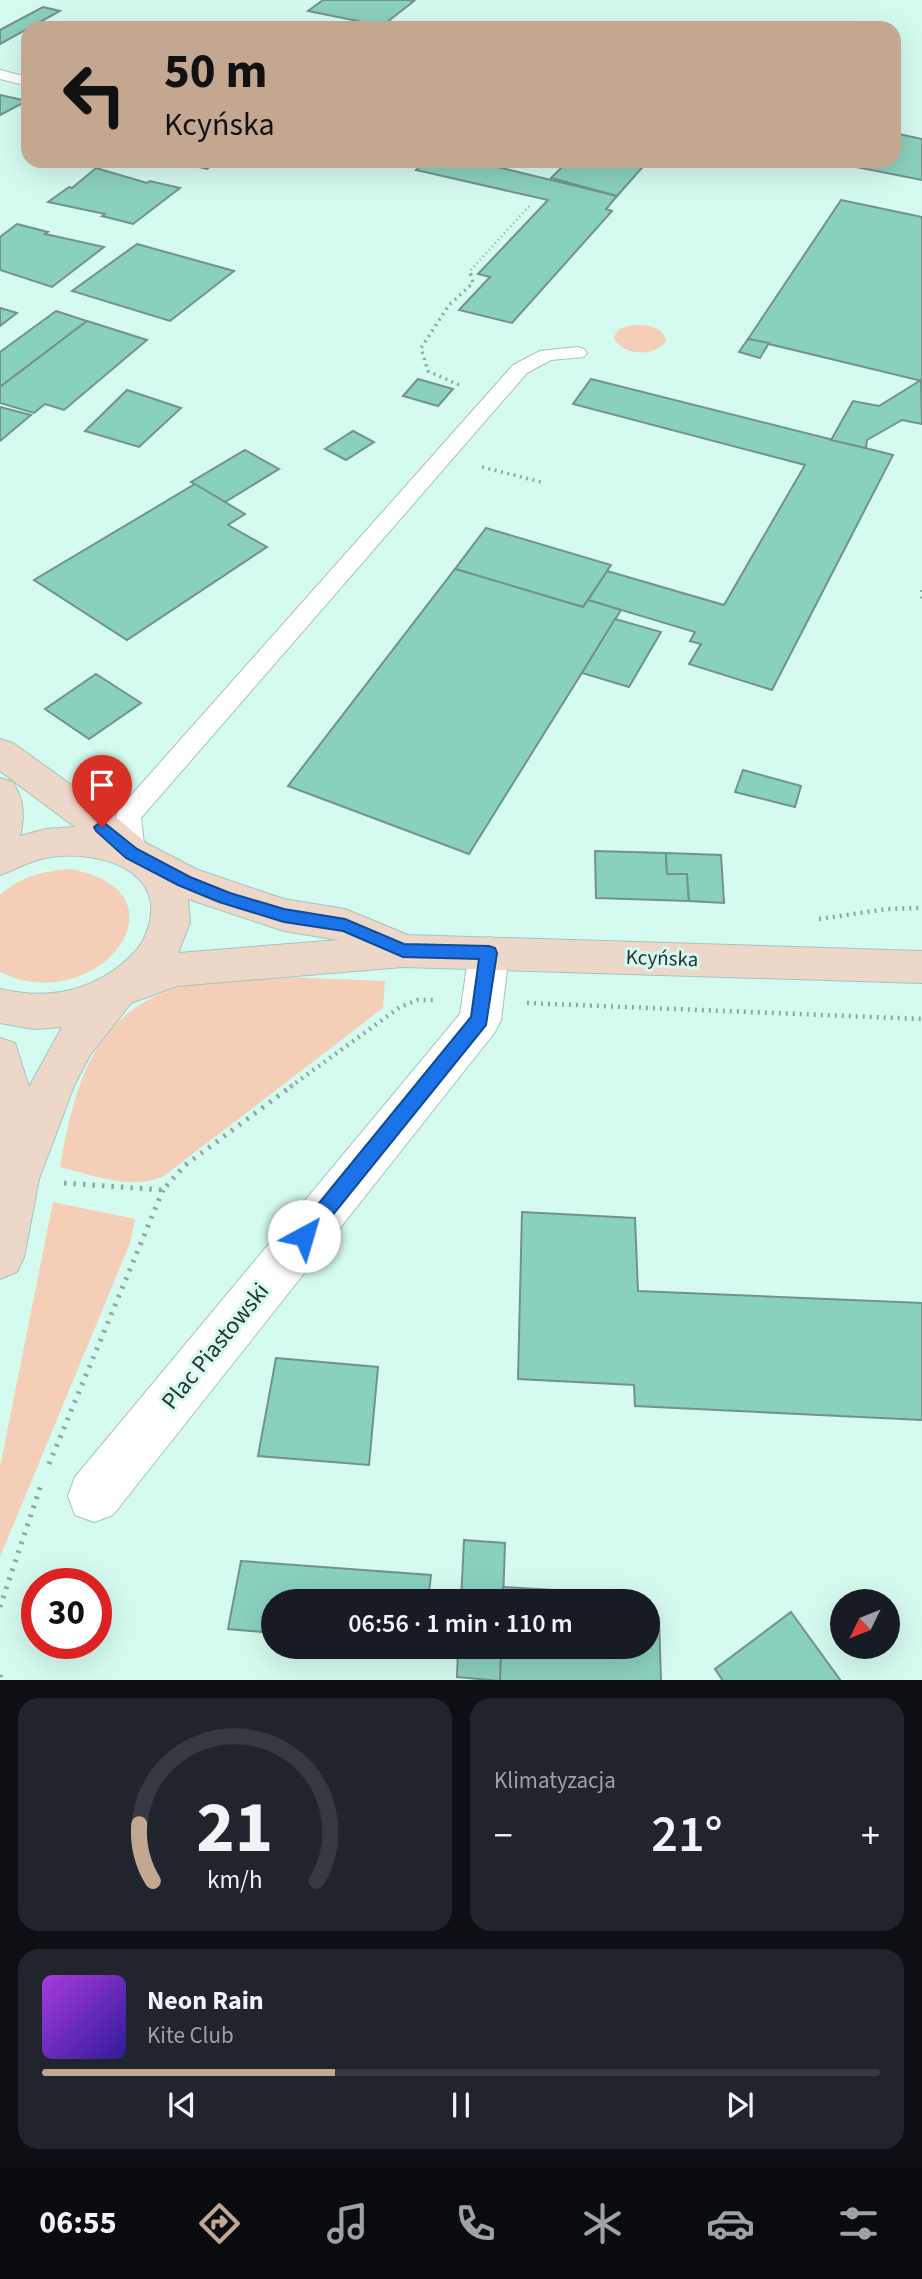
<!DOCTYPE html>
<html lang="pl">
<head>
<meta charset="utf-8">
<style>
  :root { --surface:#171b24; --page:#20242c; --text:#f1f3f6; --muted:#9ea1a6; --line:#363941; --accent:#c3a791 }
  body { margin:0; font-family:"Source Sans 3",sans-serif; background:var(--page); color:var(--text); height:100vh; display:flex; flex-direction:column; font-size:26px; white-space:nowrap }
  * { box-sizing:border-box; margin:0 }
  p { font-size:23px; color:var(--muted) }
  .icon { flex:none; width:38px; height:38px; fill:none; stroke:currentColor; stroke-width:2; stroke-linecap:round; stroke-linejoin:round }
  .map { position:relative; height:1680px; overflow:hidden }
  .details { display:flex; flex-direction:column; gap:18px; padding:18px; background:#0d0f14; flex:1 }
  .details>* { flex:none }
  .top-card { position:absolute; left:21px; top:21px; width:880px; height:147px; border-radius:21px; box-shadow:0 7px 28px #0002; background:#c3a791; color:#111; overflow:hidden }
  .needle { width:46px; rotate:227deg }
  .controls { position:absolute; left:830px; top:1589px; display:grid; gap:14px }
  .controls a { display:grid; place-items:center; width:70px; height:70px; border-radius:50%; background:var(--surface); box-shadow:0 7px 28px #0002; font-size:35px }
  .speed { position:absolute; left:21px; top:1568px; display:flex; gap:14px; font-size:35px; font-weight:700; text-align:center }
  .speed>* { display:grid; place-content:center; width:91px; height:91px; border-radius:50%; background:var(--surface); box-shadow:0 7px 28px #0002; line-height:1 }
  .speed .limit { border:10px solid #d22; background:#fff; color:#111 }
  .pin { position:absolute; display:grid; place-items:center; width:60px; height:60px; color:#fff; margin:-72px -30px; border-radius:50% 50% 50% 0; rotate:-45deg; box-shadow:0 0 7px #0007 }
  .pin .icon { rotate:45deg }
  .me { position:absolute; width:77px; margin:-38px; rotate:39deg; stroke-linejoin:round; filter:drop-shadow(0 0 5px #0008) }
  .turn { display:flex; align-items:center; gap:24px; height:147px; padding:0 28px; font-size:32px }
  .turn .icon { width:91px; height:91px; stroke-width:2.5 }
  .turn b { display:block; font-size:49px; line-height:60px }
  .big { font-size:52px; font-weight:600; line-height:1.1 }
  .details .card { flex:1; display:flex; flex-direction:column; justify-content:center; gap:10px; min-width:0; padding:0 24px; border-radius:21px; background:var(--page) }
  .details .dial { align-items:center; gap:0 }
  .dial svg { height:182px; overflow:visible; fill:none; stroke:var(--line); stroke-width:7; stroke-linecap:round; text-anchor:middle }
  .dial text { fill:var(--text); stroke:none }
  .song { display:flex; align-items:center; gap:21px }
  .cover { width:84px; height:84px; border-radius:10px; background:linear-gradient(135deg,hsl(280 70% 55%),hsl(250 70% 35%)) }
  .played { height:7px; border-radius:4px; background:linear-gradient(90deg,var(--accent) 35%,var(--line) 35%) }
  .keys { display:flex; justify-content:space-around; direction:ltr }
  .heat { display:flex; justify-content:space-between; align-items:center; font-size:38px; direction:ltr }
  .details .tiles { flex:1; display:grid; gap:18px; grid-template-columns:1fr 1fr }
  .card:last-child { grid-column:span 2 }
  .trip { position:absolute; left:261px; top:1589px; width:399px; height:70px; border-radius:35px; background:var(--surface); box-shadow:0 7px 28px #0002; font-weight:600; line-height:70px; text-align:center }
  .dock { display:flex; height:112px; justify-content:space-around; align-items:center; background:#090b0e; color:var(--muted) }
  .dock .icon { width:49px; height:49px }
  .dock .active { color:var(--accent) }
  .dock b { font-size:32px; color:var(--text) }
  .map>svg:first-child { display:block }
  .green { fill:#f4ceb6 }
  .building { fill:#8ad0bf; stroke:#72938b; stroke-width:2 }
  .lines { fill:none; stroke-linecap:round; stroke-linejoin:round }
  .lane-casing { stroke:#a2c5bc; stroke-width:2 }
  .street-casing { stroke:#a2c5bc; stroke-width:2 }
  .secondary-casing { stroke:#a2c5bc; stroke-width:2 }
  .path-far3 { stroke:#8ca8a0; stroke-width:2.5; stroke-dasharray:1 3.5; stroke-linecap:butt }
  .path-far2 { stroke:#8ca8a0; stroke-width:3.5; stroke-dasharray:2 4.5; stroke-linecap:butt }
  .path-far1 { stroke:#8ca8a0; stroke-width:4.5; stroke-dasharray:2 5; stroke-linecap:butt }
  .path { stroke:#8ca8a0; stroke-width:5; stroke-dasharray:2.5 7; stroke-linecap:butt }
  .lane { fill:#fff; fill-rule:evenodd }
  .street { fill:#fff; fill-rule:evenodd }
  .secondary { fill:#edd7c8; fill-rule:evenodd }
  .route { fill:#1a73e8; stroke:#114b97; stroke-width:2 }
  .labels { text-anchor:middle; stroke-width:6; stroke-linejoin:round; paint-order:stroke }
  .street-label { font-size:21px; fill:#283632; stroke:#d5faf0 }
  .near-street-label { font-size:24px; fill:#283632; stroke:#d5faf0 }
</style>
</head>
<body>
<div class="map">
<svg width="922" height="1681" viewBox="0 0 922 1681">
  <rect width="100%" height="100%" fill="#d5faf0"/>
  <g class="green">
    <path d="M633,325C647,325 663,326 666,341C655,357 622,357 614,337L619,329Z"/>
    <path d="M70,869C196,892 97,1020 0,972V895C19,877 44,871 70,869Z"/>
    <path d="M230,975L385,981L383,1008L164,1176C131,1191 93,1175 60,1167C80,1053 106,994 230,975Z"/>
    <polygon points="53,1202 135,1219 130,1243 0,1557 0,1467"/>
  </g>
  <g class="building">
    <polygon points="323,0 409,0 414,1 382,26 308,11"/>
    <polygon points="43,7 60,11 0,44 0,30"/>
    <polygon points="0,95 27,101 0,115"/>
    <polygon points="894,133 922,139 922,180 826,161 894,161"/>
    <polygon points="174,161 218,161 207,169"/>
    <polygon points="426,161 473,161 617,196 606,209 612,211 512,323 459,310 490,277 478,274 548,200 416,170"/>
    <polygon points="568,161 648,161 617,196 551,178"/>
    <polygon points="96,168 147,183 150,181 180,188 133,224 102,216 105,214 48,202 69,187 72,188"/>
    <polygon points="841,200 922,217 922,381 748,339"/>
    <polygon points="17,224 48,232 45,234 104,247 52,287 0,270 0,237"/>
    <polygon points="137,244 234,271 170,321 72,291"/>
    <polygon points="0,308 17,313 0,326"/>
    <polygon points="56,311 87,321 0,387 0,352"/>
    <polygon points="87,321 147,340 64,410 45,404 34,413 0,403 0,387"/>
    <polygon points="748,339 769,343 760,358 739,352"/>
    <polygon points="418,379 453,389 438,406 403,396"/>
    <polygon points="591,379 893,455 772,690 689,664 701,644 690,641 695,632 588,600 607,571 724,605 805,465 573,404"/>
    <polygon points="921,380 922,424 902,420 867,440 866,448 831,440 853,401 879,406"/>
    <polygon points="127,390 181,408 139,447 85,431"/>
    <polygon points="0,407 31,415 0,441"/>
    <polygon points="353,431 374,442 346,460 325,449"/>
    <polygon points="245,450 279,469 225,502 191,482"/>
    <polygon points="195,484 245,514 228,525 267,547 127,640 34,580"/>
    <polygon points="486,528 611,565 583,607 455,569"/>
    <polygon points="455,569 583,607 588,600 621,610 469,854 288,786"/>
    <polygon points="615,619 661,632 629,687 582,673"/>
    <polygon points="96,674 141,703 89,739 45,709"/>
    <polygon points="743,770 801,786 795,807 735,792"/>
    <polygon points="595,851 666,853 667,874 687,874 689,901 596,898"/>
    <polygon points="666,853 721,855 724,903 689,901 687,874 667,874"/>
    <polygon points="522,1212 635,1218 638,1291 922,1303 922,1420 635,1406 634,1385 518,1379"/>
    <polygon points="276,1358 378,1367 369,1465 258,1456"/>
    <polygon points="464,1540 505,1543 503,1601 461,1601"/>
    <polygon points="241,1561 431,1575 428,1601 273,1601 273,1633 228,1629"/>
    <polygon points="503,1587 587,1592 587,1601 503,1601"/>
    <polygon points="791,1612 841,1681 723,1681 715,1669"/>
    <polygon points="648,1618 659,1618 661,1681 500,1681 501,1647 648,1647"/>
    <polygon points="458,1647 501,1647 500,1681 457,1677"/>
  </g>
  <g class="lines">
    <g class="lane-casing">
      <g id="lane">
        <polygon points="0,70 28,77 28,86 0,79"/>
        <path d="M577,347L584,349L587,353L584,357L551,360L527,373L141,818L145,853L141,860L132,863L123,860C116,848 112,821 119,809L513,365L540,351Z"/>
      </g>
    </g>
    <g class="street-casing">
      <polygon id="street" points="489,937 503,942 509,953 501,1020 495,1032 113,1515 94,1522 75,1515 68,1496 75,1477 460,1014 469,953 475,942"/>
    </g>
    <g class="secondary-casing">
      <path id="secondary" d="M0,739L13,743L116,817L146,843L198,870L284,899L345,909L408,935L922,951V983L403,967L177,986L131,1003L90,1055L74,1086L39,1179L24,1257L17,1272L0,1279V1038L15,1043L29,1087L62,1027L34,1029L0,1023V989C43,999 81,994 117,968C128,959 140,949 145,936C174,869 95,848 45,858C29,861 15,870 0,875V778L13,782C24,801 25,815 20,836L46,829L75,827L0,771ZM188,899L284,931L339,940L178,953L190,923Z"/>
    </g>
    <polyline class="path-far3" points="471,274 470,271 531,204"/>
    <g class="path-far2">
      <polyline points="459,385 428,371 421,348 449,305 473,283 470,272"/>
      <polyline points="482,467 545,483"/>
      <polyline points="922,590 922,602"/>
    </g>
    <g class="path-far1">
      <polyline points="819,919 887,909 922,908"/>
      <polyline points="527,1003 922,1019"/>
      <polyline points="290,1087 400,1007 418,1000 435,1000"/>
    </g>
    <g class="path">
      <polyline points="64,1183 163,1190 184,1166 293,1085"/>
      <polyline points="49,1464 163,1190"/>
      <polyline points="0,1607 42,1482"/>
      <polyline points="0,1675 2,1681"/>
    </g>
    <use href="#lane" class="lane"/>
    <use href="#street" class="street"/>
    <use href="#secondary" class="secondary"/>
  </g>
  <polygon class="route" points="102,821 137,849 190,877 230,893 284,909 345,919 404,944 489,946 495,948 497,953 486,1025 311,1242 304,1245 297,1242 295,1236 297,1230 471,1017 479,959 403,957 343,931 284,922 219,902 178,885 126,858 96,831 94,827"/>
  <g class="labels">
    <g class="street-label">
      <text transform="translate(662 958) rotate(2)" y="7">Kcyńska</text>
    </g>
    <g class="near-street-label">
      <text transform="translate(215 1346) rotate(-51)" y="8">Plac Piastowski</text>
    </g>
  </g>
</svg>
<div class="controls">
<a><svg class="needle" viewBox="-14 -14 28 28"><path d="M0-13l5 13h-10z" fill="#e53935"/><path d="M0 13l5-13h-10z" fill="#9ea1a6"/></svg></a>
</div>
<div class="speed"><div class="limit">30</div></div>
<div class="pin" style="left:102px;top:827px;background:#d93025"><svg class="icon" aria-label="arrive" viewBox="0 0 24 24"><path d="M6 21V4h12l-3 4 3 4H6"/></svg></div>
<svg class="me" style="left:304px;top:1236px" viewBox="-20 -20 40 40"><circle r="19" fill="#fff"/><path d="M0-13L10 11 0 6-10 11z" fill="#1a73e8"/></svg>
<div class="trip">06:56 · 1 min · 110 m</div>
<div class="top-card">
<div class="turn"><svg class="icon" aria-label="left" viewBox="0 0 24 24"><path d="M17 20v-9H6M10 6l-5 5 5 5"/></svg><div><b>50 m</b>Kcyńska</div></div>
</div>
</div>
<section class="details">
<div class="tiles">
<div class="card dial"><svg viewBox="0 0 100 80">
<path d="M14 69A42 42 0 1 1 86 69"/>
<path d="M14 69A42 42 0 0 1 8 44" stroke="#c3a791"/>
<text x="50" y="56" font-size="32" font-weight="700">21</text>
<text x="50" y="72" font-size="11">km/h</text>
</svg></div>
<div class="card"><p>Klimatyzacja</p>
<div class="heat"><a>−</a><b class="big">21°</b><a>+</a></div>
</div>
<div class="card">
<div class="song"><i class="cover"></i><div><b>Neon Rain</b><p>Kite Club</p></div></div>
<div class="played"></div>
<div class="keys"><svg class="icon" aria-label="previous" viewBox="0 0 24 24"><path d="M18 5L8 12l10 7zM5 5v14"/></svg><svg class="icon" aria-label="pause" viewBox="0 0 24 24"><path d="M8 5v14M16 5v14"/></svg><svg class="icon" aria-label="next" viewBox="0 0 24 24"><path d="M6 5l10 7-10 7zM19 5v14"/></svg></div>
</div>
</div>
</section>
<nav class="dock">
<b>06:55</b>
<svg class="icon active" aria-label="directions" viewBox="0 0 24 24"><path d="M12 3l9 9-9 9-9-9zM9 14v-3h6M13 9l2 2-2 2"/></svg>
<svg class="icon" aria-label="music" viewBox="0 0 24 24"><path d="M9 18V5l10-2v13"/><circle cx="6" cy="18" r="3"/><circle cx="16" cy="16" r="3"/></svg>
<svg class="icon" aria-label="phone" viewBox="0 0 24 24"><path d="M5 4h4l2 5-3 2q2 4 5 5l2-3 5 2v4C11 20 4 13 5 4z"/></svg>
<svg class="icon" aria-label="climate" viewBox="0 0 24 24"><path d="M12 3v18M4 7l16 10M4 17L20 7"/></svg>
<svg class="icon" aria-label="car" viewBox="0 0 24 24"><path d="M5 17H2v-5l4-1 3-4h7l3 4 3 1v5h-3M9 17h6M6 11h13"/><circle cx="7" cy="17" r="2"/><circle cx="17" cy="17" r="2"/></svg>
<svg class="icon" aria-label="filters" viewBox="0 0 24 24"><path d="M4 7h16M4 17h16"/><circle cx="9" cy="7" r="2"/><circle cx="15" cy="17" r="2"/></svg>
</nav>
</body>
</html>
